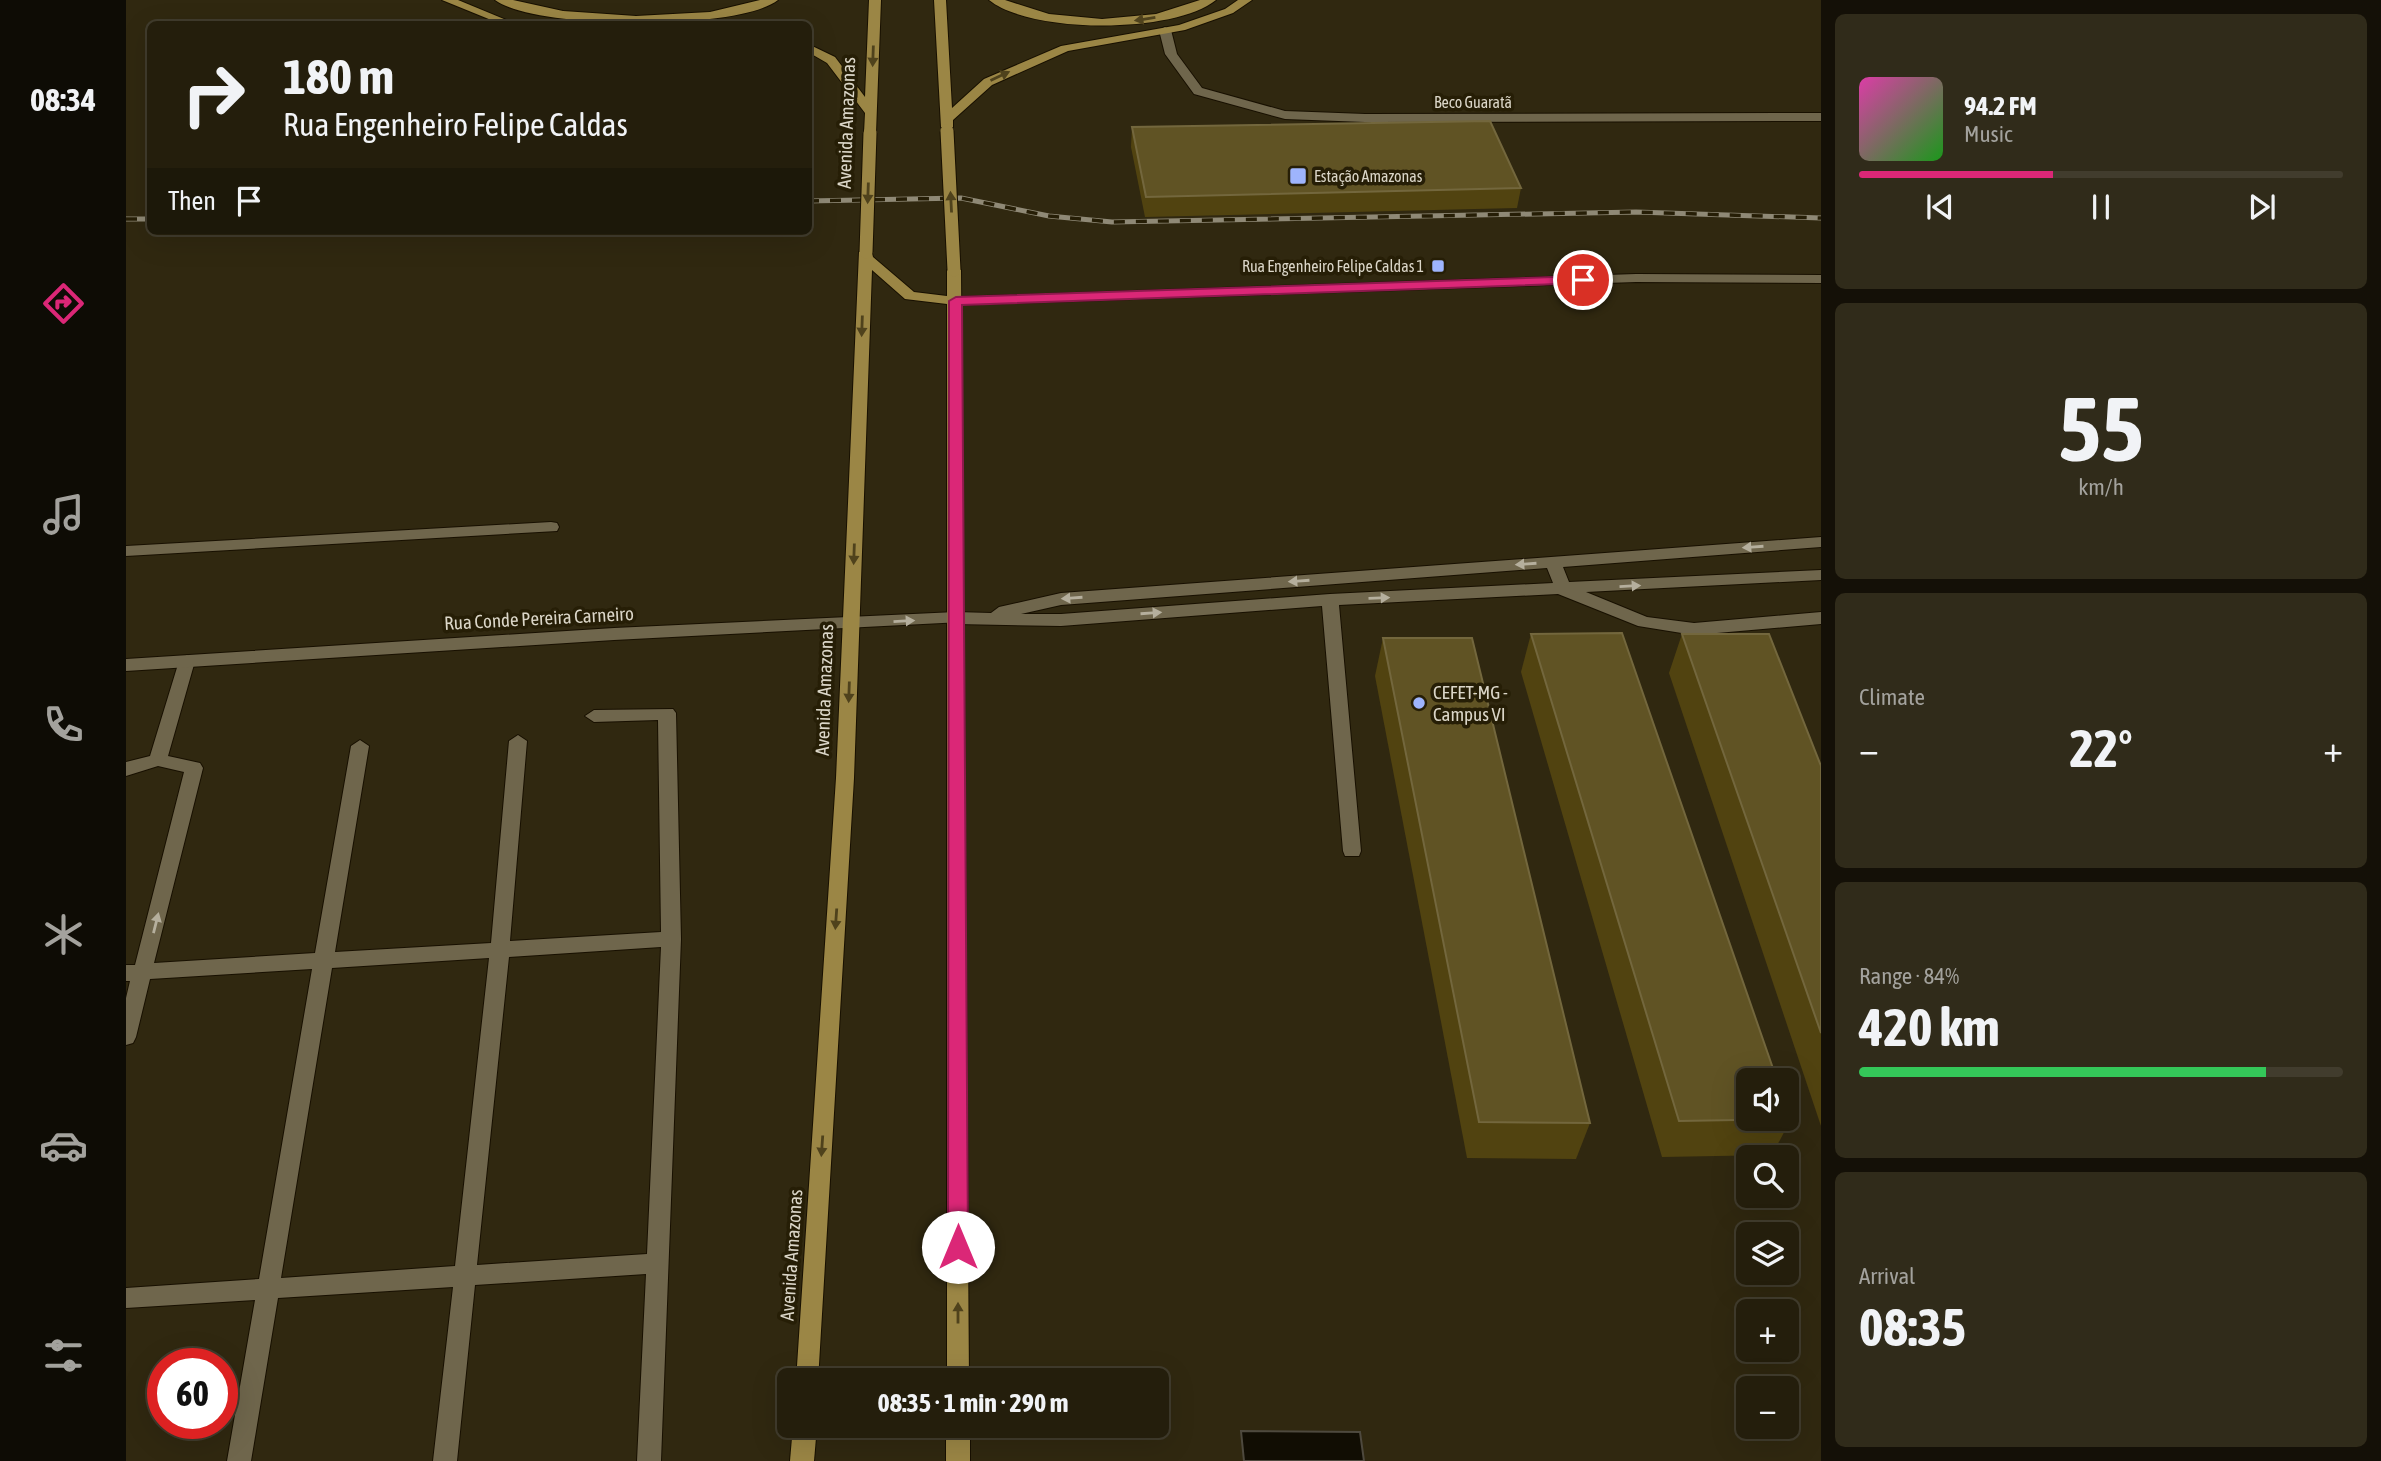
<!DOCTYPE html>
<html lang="en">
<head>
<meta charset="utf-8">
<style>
  :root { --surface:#241e0c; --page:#302b1a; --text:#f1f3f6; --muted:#a3a29d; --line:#413c2d; --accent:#db2777 }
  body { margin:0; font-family:"Asap Condensed",sans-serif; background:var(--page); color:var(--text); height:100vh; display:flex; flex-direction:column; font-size:26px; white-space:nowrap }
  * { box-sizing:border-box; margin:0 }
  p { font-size:23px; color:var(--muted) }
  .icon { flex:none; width:38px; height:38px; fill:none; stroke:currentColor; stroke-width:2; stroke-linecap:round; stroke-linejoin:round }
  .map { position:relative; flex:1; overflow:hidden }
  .drawer { display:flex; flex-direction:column; gap:14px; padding:14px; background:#141007; width:560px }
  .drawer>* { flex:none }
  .hud { position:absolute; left:21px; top:21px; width:665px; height:214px; border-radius:10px; box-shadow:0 7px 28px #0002,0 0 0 2px var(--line); background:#241e0c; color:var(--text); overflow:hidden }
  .controls { position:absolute; left:1610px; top:1068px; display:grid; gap:14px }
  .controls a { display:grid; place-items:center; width:63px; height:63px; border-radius:10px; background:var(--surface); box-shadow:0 7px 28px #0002,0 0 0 2px var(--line); font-size:35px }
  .speed { position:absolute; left:21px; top:1348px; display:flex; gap:14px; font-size:35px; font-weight:700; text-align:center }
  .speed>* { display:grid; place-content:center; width:91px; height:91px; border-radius:50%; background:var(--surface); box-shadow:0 7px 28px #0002,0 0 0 2px var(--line); line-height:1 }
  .speed .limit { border:10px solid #d22; background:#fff; color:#111 }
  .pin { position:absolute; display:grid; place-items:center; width:60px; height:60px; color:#fff; margin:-30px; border:4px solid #fff; border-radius:50%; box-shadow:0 2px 7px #0007 }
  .me { position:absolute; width:77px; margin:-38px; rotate:0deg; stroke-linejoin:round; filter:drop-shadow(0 0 5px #0008) }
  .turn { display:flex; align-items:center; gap:24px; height:147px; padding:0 21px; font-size:32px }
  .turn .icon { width:91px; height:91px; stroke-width:2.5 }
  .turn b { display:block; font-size:49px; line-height:60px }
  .then { display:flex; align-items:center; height:66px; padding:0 21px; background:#0003; gap:14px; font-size:26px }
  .big { font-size:52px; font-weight:700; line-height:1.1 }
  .drawer .card { flex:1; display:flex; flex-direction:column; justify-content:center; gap:10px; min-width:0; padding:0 24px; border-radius:10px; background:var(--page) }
  .drawer .dial { align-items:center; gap:0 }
  .dial b { font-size:91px; line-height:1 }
  .song { display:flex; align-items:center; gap:21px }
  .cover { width:84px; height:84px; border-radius:10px; background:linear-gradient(135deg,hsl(320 70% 55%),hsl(120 70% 35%)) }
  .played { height:7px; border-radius:4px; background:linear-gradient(90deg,var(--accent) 40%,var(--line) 40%) }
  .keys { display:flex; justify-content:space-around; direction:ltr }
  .heat { display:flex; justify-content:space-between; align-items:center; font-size:38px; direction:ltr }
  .charge { height:10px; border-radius:5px; background:linear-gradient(90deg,#34c759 84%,var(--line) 0) }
  .trip { position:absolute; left:651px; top:1368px; width:392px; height:70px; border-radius:10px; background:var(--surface); box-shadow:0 7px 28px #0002,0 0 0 2px var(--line); font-weight:700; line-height:70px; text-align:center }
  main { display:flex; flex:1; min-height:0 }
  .dock { display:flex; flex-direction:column; width:126px; justify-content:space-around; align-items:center; background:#0e0c05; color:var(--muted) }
  .dock .icon { width:49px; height:49px }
  .dock .on { color:var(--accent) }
  .dock b { font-size:32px; color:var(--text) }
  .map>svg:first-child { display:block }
  .water { fill:#110d03; stroke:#4e493e; stroke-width:2 }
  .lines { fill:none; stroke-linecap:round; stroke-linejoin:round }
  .lane-casing { stroke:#181000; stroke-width:2 }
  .street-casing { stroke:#181000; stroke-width:2 }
  .secondary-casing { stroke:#181000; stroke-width:2 }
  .primary-casing { stroke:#181000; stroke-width:2 }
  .lane { fill:#6f664c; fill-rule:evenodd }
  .street { fill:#6f664c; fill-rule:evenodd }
  .secondary { fill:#6f664c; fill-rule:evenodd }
  .primary { fill:#9b8645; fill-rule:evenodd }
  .rail-casing { stroke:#8f8976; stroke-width:5 }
  .rail { stroke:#261e06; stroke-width:3.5; stroke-dasharray:11; stroke-linecap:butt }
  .primary-bridge-casing { stroke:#181000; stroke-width:15; stroke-linecap:butt }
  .primary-bridge { stroke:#9b8645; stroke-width:13 }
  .wall { fill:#514310 }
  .building { fill:#605324; stroke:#73673d; stroke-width:2 }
  .oneway { fill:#4f421c }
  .oneway2 { fill:#b5af9d }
  .route { fill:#db2777; stroke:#8e194d; stroke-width:2 }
  .poi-dot { fill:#9eb4fd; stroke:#261e06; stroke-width:2.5 }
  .labels { text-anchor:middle; stroke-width:7; stroke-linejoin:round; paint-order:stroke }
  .far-street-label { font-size:16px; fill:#dbd6c8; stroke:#261e06 }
  .far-poi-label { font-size:16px; fill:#dbd6c8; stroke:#261e06; text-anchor:start }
  .street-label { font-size:19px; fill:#dbd6c8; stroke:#261e06 }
  .poi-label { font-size:19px; fill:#dbd6c8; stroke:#261e06; text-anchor:start }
</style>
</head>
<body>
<main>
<nav class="dock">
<b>08:34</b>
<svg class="icon on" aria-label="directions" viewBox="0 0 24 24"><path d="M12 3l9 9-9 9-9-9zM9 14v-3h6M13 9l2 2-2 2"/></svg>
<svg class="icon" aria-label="music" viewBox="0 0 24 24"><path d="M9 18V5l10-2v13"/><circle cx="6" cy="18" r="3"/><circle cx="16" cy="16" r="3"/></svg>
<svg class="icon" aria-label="phone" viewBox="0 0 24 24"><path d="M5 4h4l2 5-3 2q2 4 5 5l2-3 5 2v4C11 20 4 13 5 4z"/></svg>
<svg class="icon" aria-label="climate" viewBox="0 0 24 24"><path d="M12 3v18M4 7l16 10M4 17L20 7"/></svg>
<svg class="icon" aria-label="car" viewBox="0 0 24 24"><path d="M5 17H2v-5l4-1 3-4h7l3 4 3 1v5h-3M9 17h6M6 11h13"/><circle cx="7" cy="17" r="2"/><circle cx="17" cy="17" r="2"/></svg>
<svg class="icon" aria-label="filters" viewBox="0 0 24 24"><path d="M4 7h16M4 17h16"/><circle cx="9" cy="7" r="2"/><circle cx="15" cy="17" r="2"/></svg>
</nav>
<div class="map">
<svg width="1695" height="1461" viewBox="0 0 1695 1461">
  <rect width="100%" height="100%" fill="#302810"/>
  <polygon class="water" points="1115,1431 1234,1432 1238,1461 1118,1461"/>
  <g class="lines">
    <g class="lane-casing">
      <g id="lane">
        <polygon points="425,522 431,523 433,527 431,531 0,556 0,546"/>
        <path d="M1695,537V547L1437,567L1443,582L1695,570V580L1460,592L1521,617L1568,623L1695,612V624L1568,635L1512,626L1432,594L1213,605L1235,851L1233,856H1219L1217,851L1196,606L935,626L830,624L822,618L830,612L865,613L873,607L935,593ZM1421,568L1427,583L1204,594L935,614H895L935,605Z"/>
        <path d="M61,655L69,661L42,756L74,763L77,768L28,963L189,953L225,746L234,740L243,746L209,952L365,943L383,741L392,735L401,741L384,941L535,932L532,720L468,722L459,716L468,710L547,709L550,713L555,939L535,1461H511L520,1274L349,1285L331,1461H307L327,1287L152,1298L125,1461H101L129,1300L0,1308V1288L133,1279L186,969L24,979L10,1037L7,1043L0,1045V998L4,981H0V965H9L58,772L32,766L0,776V762L24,756L53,661ZM535,947L521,1254L351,1265L383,957ZM363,958L329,1266L155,1278L206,968Z"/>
      </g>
    </g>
    <g class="street-casing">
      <polygon id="street" points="1039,27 1045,30 1051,54 1076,88 1159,111 1239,114 1695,113 1695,121 1239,122 1159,119 1068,94 1039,54 1033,30"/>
    </g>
    <g class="secondary-casing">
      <g id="secondary">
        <polygon points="1510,274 1695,275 1695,283 1510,282 829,305 822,301 829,297"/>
        <polygon points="830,612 838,618 836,622 488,640 0,671 0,659 488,628"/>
      </g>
    </g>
    <g class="primary-casing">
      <g id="primary">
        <polygon points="316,0 332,0 390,24 375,24"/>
        <path d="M369,0H387L437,11L510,16L584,12L634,0H652C613,31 409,30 369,0Z"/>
        <polygon points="743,0 755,0 750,133 744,137 738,133 739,113 701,63 682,52 682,44 709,57 739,97"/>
        <polygon points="808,0 820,0 826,108 858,79 935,46 1053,25 1099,9 1112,0 1126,0 1107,13 1059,30 942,51 866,85 827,120 827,127 821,131 815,127"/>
        <path d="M863,0H879L923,14L976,19L1030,14L1074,0H1090C1048,34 905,34 863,0Z"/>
        <polygon points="740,248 745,249 747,257 788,292 821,296 821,270 828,266 835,270 843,1381 821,1381 821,304 779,299 746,270 728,778 692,1381 670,1381 710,778 733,252"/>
        <polygon points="667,1426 691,1426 688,1461 664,1461"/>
        <rect x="820" y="1426" width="24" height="35"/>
      </g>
    </g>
    <use href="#lane" class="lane"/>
    <use href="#street" class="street"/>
    <use href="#secondary" class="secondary"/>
    <use href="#primary" class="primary"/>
    <g class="rail-casing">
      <g id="rail">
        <polyline points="682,201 835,198 923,216 986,222 1510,212 1695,218"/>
        <polyline points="0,219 24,219"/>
      </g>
    </g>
    <use href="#rail" class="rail"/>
    <g class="primary-bridge-casing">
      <g id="primary-bridge">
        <polyline points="821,131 828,270"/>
        <polyline points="740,252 744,133"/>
      </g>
    </g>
    <use href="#primary-bridge" class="primary-bridge"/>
  </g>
  <g class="wall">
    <polygon points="1006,127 1395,188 1391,208 1019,217 1005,147"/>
    <polygon points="1405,634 1665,1119 1646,1155 1536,1157 1395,672"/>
    <polygon points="1556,634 1695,766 1695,1126 1543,673"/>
    <polygon points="1257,638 1464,1123 1450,1159 1341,1158 1249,676"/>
  </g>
  <g class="building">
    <polygon points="1364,121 1395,188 1020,197 1006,127"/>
    <polygon points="1496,633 1651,1080 1622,1080 1622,1118 1661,1118 1661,1107 1665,1119 1553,1121 1405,634"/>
    <polygon points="1556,634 1643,634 1695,766 1695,1033"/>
    <polygon points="1257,638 1346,638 1464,1123 1353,1122"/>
  </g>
  <defs><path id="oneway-solid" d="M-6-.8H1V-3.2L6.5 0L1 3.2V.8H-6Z" transform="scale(1.75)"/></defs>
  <g class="oneway">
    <use href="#oneway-solid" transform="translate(1019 19) rotate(171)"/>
    <use href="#oneway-solid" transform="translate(747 56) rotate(92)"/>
    <use href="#oneway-solid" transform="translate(874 76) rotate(-25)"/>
    <use href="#oneway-solid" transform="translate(742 193) rotate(92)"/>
    <use href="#oneway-solid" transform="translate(825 202) rotate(-93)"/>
    <use href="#oneway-solid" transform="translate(736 326) rotate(92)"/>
    <use href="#oneway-solid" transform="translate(728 554) rotate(92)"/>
    <use href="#oneway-solid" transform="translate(723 692) rotate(92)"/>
    <use href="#oneway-solid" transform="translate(710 919) rotate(94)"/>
    <use href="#oneway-solid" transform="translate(696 1146) rotate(94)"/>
    <use href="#oneway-solid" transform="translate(832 1313) rotate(-90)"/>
  </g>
  <g class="oneway2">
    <use href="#oneway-solid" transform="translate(1627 547) rotate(176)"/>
    <use href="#oneway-solid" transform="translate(1400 564) rotate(176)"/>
    <use href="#oneway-solid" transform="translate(1173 581) rotate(176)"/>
    <use href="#oneway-solid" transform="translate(1504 586) rotate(-3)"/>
    <use href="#oneway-solid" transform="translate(946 598) rotate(176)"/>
    <use href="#oneway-solid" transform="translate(1253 598) rotate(-2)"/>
    <use href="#oneway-solid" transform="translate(1025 613) rotate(-4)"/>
    <use href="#oneway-solid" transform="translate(778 621) rotate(-3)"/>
    <use href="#oneway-solid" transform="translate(30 923) rotate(-76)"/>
  </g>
  <polygon class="route" points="1457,276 1461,277 1461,283 836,305 842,1247 839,1253 832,1256 825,1253 822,1247 823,301 830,297"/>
  <g class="poi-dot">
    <rect x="1163" y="167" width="18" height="18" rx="3.5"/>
    <rect x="1305" y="259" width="14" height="14" rx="3.5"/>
    <circle cx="1293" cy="703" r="7"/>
  </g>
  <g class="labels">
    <g class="far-street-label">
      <text x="1347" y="108">Beco Guaratã</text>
    </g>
    <g class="far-poi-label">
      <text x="1188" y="182">Estação Amazonas</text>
      <text x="1298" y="272" text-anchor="end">Rua Engenheiro Felipe Caldas 1</text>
    </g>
    <g class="street-label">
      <text transform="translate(720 123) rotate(-88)" y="7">Avenida Amazonas</text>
      <text transform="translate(413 618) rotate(-3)" y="7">Rua Conde Pereira Carneiro</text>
      <text transform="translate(698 690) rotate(-88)" y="7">Avenida Amazonas</text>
      <text transform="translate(665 1255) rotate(-86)" y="7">Avenida Amazonas</text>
    </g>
    <g class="poi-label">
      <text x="1307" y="699">CEFET-MG -<tspan x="1307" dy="22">Campus VI</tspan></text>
    </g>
  </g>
</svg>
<div class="controls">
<a><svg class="icon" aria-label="sound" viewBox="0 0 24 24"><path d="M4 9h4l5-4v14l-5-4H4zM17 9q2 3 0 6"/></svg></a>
<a><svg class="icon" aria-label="search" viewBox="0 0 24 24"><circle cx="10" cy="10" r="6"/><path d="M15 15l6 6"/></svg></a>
<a><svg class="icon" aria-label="layers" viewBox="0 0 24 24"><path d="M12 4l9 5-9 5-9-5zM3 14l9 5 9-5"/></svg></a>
<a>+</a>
<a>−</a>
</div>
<div class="speed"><div class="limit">60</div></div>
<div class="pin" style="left:1457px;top:280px;background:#d93025"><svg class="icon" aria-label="arrive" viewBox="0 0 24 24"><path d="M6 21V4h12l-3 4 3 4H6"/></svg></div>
<svg class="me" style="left:832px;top:1247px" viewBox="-20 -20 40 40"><circle r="19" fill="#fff"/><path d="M0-13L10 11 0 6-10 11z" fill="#db2777"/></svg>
<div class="trip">08:35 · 1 min · 290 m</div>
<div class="hud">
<div class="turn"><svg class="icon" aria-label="right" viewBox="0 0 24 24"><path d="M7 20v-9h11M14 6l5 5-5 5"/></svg><div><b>180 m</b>Rua Engenheiro Felipe Caldas</div></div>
<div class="then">Then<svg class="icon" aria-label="arrive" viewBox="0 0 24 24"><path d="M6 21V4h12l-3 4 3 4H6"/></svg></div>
</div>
</div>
<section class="drawer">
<div class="card">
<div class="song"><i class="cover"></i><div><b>94.2 FM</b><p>Music</p></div></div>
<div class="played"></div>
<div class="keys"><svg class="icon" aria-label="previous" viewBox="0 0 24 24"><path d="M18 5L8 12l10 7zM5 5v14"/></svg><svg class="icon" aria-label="pause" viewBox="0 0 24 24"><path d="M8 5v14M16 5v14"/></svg><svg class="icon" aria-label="next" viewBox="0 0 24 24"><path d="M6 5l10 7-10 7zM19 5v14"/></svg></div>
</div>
<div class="card dial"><b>55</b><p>km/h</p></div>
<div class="card"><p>Climate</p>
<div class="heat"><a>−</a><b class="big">22°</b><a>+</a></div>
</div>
<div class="card"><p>Range · 84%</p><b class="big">420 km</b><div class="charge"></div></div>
<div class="card"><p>Arrival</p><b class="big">08:35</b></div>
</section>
</main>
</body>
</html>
